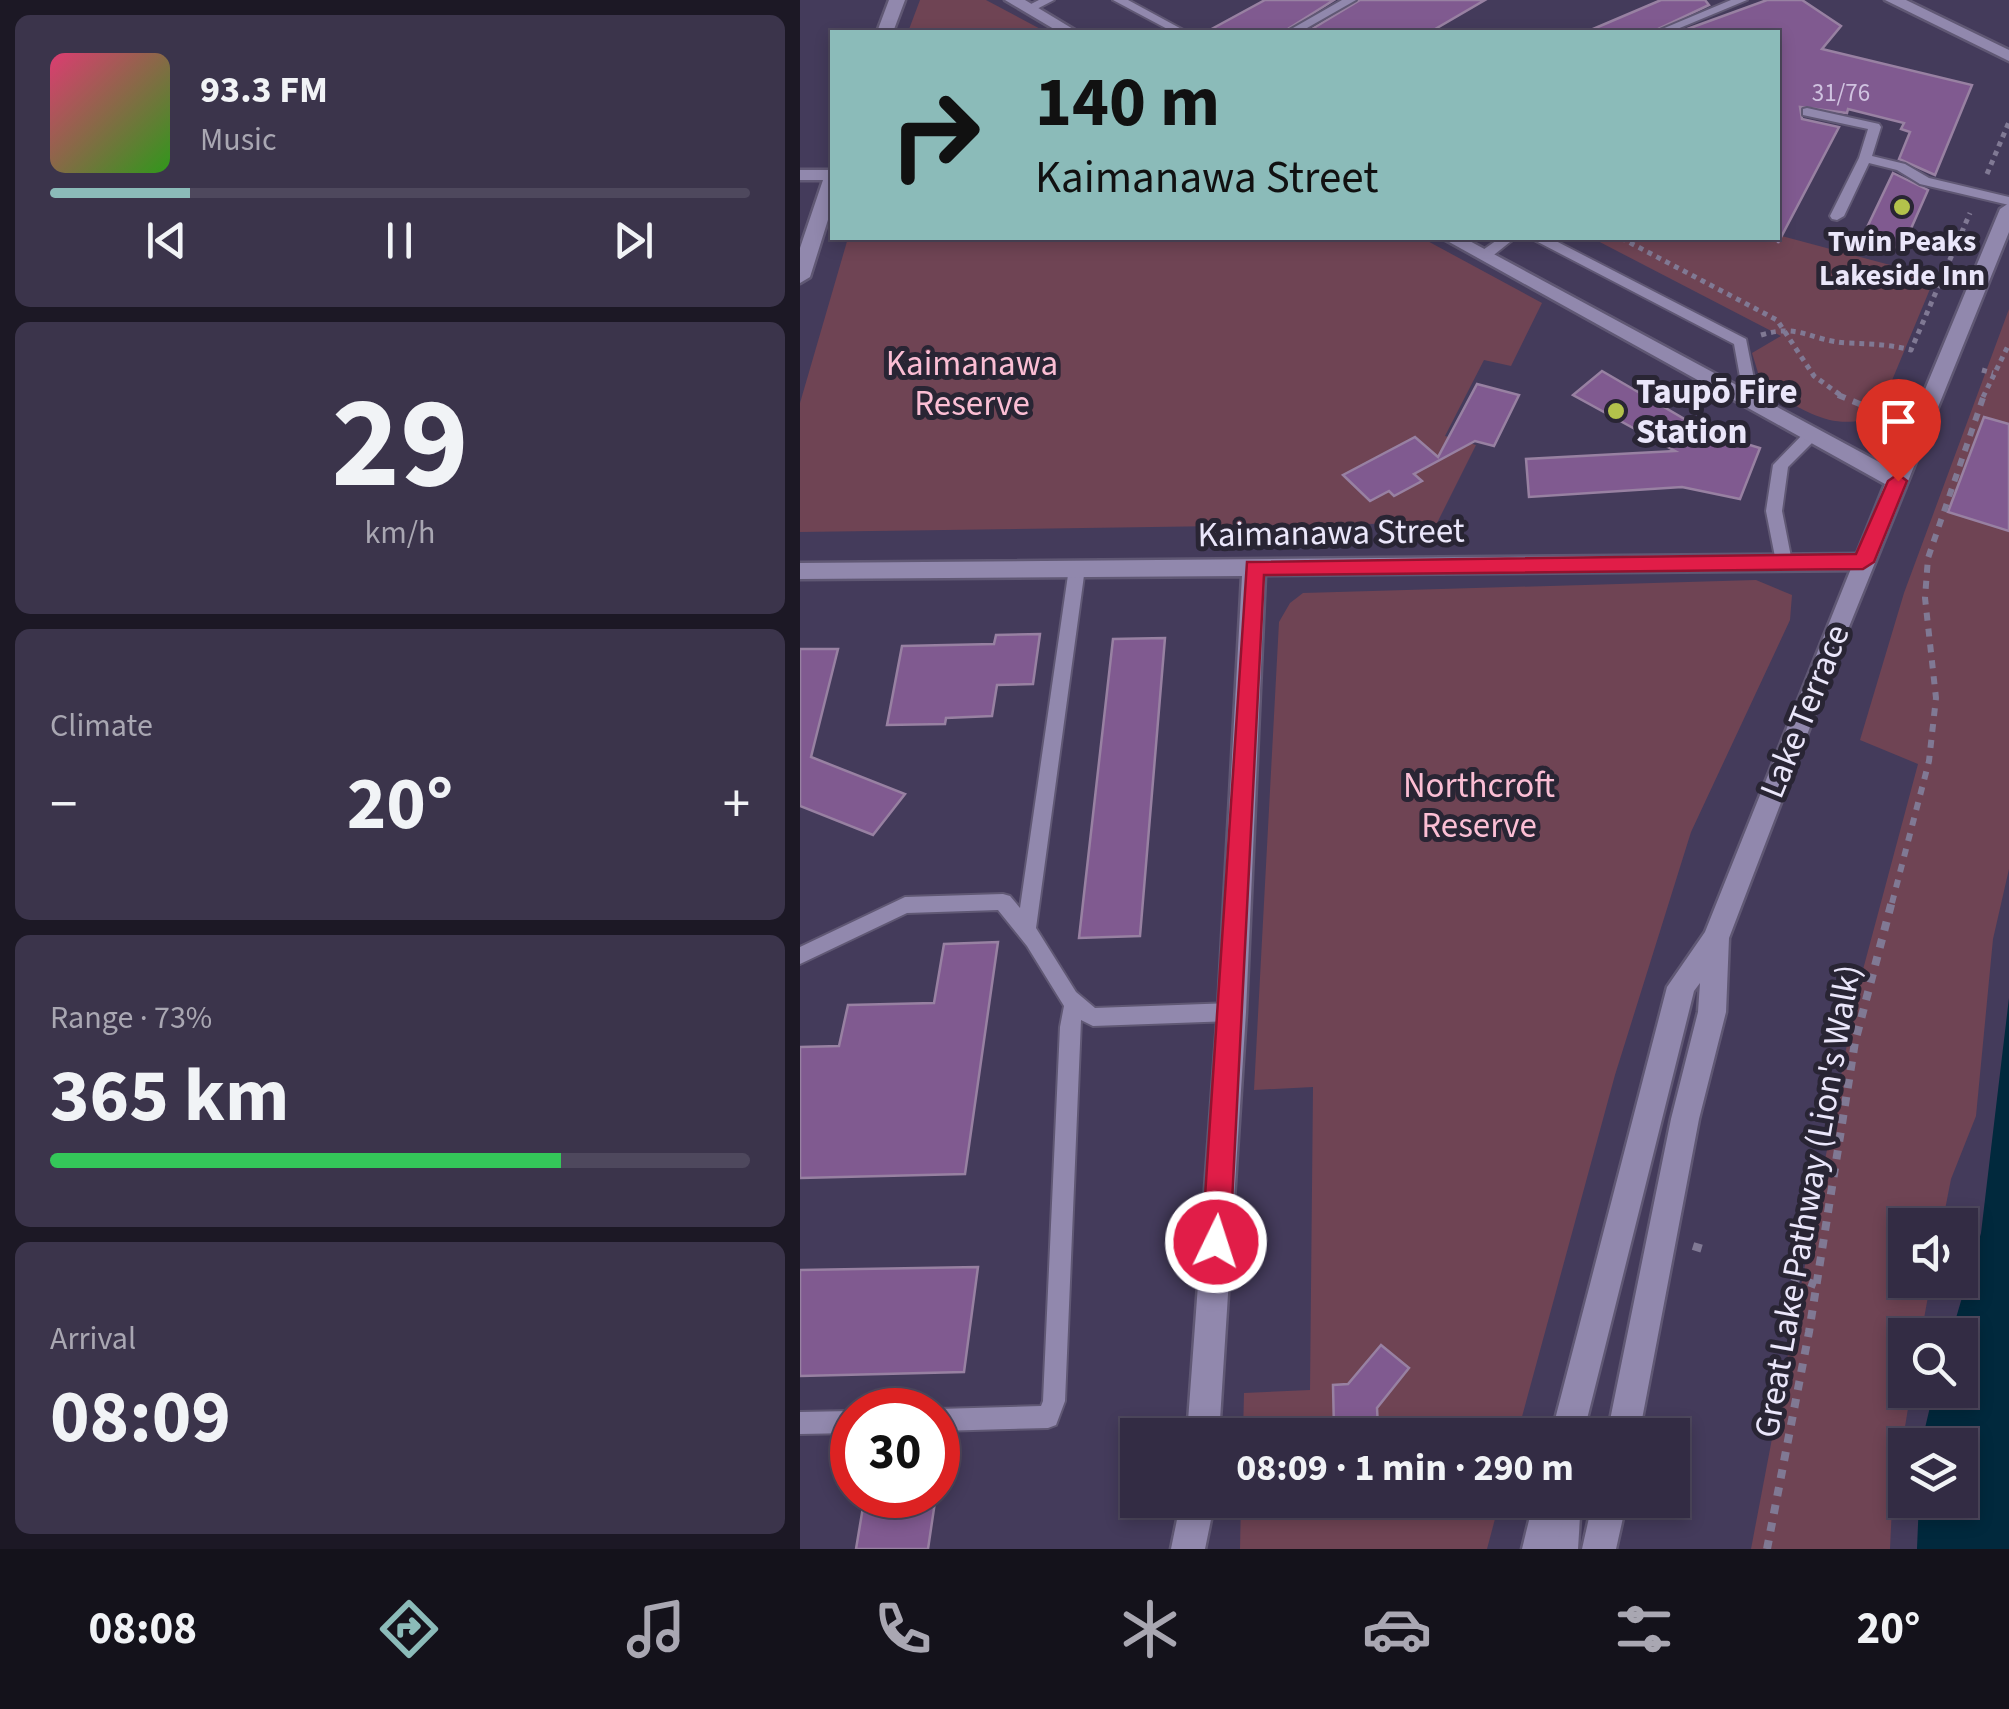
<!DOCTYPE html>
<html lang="en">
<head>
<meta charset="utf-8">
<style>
  :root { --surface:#332c44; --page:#3b344b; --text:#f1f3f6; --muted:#a9a7b2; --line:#4e485d; --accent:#8bbbb9 }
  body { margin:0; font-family:"Source Sans 3",sans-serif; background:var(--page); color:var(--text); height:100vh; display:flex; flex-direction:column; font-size:38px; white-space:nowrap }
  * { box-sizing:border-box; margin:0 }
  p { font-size:32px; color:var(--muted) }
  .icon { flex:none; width:55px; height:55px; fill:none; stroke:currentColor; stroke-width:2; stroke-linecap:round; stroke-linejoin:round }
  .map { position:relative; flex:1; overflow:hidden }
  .side { display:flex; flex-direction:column; gap:15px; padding:15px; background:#1c1825; width:800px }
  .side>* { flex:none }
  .guide { position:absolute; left:30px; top:30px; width:950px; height:210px; border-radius:0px; box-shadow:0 5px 15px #0003,0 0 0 2px var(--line); background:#8bbbb9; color:#111; overflow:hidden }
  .controls { position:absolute; left:1088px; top:1208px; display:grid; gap:20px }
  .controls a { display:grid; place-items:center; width:90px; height:90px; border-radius:0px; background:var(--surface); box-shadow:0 5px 15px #0003,0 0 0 2px var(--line); font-size:50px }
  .speed { position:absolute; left:30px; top:1388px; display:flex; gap:20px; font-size:50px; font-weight:700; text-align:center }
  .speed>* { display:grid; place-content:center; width:130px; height:130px; border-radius:50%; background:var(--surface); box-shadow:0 5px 15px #0003,0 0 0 2px var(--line); line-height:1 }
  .speed .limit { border:15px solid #d22; background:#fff; color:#111 }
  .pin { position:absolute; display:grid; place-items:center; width:85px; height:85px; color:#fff; margin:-102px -42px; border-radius:50% 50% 50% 0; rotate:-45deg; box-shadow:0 0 10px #0007 }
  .pin .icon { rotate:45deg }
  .me { position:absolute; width:110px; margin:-55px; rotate:4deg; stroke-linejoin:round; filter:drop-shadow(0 0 8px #0008) }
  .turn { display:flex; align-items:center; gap:35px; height:210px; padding:0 40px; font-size:45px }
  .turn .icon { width:130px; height:130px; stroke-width:2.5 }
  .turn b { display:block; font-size:70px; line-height:85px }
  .big { font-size:75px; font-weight:700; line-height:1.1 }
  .side .card { flex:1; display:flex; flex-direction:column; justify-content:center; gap:15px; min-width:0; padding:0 35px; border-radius:15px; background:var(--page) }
  .side .dial { align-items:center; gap:0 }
  .dial b { font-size:130px; line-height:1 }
  .song { display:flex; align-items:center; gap:30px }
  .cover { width:120px; height:120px; border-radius:15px; background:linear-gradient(135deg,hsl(340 70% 55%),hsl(110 70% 35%)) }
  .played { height:10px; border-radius:5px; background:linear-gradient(90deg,var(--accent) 20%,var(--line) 20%) }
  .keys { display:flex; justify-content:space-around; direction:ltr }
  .heat { display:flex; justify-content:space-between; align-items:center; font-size:55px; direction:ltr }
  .charge { height:15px; border-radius:8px; background:linear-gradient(90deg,#34c759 73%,var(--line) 0) }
  .trip { position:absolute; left:320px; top:1418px; width:570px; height:100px; border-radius:0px; background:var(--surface); box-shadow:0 5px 15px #0003,0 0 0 2px var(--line); font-weight:700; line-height:100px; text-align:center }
  .tab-bar { display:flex; height:160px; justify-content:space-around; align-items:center; background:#14121b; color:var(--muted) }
  .tab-bar .icon { width:70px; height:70px }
  .tab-bar .current { color:var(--accent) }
  .tab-bar b { font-size:45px; color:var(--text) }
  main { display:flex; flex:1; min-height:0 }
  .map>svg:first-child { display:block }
  .green { fill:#6f4454 }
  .water { fill:#01293d }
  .building { fill:#805a90; stroke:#9881a2; stroke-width:2.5 }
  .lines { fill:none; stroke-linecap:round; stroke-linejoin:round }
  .lane-casing { stroke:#605874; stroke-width:4 }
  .street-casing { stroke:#605874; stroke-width:5 }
  .secondary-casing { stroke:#605874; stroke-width:5 }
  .path-far2 { stroke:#807994; stroke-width:5; stroke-dasharray:5 5; stroke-linecap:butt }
  .path-far1 { stroke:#807994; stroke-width:6; stroke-dasharray:8 8; stroke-linecap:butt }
  .path { stroke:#807994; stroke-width:8; stroke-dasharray:9 9; stroke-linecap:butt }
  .lane { fill:#9188ad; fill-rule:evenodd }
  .street { fill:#9188ad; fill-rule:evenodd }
  .secondary { fill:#9188ad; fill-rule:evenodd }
  .route { fill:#e11d48; stroke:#92132f; stroke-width:2.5 }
  .poi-dot { fill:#b3c24b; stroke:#292534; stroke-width:4 }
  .labels { text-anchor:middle; stroke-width:10; stroke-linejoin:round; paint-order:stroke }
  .far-number-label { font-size:25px; fill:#d0c3e0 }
  .far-poi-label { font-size:30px; font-weight:bold; fill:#eae6fa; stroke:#292534 }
  .park-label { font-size:35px; fill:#fbbed4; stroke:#292534 }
  .poi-label { font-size:35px; font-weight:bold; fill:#eae6fa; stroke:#292534; text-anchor:start }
  .street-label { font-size:35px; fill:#eae6fa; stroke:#292534 }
</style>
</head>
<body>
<main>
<section class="side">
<div class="card">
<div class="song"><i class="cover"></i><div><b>93.3 FM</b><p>Music</p></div></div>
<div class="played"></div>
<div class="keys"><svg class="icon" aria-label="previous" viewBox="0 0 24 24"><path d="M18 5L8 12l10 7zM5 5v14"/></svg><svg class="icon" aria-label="pause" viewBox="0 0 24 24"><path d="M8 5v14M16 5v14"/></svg><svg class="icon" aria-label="next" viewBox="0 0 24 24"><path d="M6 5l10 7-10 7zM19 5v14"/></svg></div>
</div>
<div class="card dial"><b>29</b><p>km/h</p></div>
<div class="card"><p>Climate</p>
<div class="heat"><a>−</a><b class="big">20°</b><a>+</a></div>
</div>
<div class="card"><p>Range · 73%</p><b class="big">365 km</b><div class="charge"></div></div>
<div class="card"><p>Arrival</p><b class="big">08:09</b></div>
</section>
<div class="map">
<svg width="1209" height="1549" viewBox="0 0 1209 1549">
  <rect width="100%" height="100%" fill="#443b5b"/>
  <g class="green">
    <polygon points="120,0 186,0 246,32 108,32"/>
    <path d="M978,235L1135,277L1078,414C1035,436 999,407 962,386L952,353L981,336L792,238Z"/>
    <polygon points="48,238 622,238 742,303 711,366 684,360 645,436 676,445 637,523 0,532 0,403"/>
    <polygon points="1209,309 1209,869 1193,939 1176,1116 1151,1179 1142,1225 1105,1225 1105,1280 1131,1280 1121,1335 1105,1335 1105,1390 1111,1390 1092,1506 1090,1549 951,1549 1057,992 1118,764 1060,740 1104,593"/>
    <polygon points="956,580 992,595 990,620 891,832 815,1075 717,1435 443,1435 444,1393 510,1390 513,1087 454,1090 479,622 490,603 503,593"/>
    <polygon points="441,1500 700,1500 687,1549 440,1549"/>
  </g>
  <polygon class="water" points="1209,998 1209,1549 1117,1549 1119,1500 1160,1500 1160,1445 1121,1445 1134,1390 1160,1390 1160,1335 1151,1335 1181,1233"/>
  <g class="building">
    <polygon points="465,0 534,0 483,32 406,32"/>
    <polygon points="560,0 685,0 630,32 507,32"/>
    <polygon points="861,0 905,0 909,5 852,32 786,32"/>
    <polygon points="967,0 1002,0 1041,26 1022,49 1172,85 1135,175 1099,159 1110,132 1101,129 1104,123 1048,109 1047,113 1000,107 1002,119 1039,127 978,243 978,32 879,32"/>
    <polygon points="1093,173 1128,190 1102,249 1062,238"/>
    <polygon points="802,371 907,432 960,448 940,499 882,487 729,497 726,459 875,451 773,395"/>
    <polygon points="677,384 719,395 694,446 675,441 614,474 622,481 594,496 589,491 570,501 543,475 615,437 638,457"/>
    <polygon points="1184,417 1209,424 1209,531 1148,512"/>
    <polygon points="240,634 233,684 197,685 192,716 146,718 145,724 87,725 102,646 194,644 196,635"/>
    <polygon points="365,638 340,936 279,938 313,639"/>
    <polygon points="0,649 38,649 11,757 105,794 73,835 0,806"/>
    <polygon points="198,942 165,1174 0,1178 0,1047 39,1046 48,1005 134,1003 144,944"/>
    <polygon points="178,1267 164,1372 0,1376 0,1270"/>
    <polygon points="581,1345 609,1368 577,1408 578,1427 534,1430 533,1385 548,1384"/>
    <polygon points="65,1495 136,1495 128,1549 56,1549"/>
  </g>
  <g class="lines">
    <g class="lane-casing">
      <g id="lane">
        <polygon points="239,0 254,0 233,11 225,11 225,7"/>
        <polygon points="313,0 328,0 387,32 373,32"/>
        <polygon points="542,0 556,0 500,32 486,32"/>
        <polygon points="931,0 947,0 870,32 855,32"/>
        <polygon points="1007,108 1079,124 1081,127 1072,156 1105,164 1129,178 1209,197 1209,205 1120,184 1097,170 1069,163 1044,216 1037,220 1032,219 1030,216 1059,158 1068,129 1003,115 1003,109"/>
        <polygon points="700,238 715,238 690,258 680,258 680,252"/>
        <polygon points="735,238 750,238 946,339 959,404 957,407 952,409 945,404 934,344 736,241"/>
        <polygon points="1011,430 1016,431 1016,439 988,467 982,511 992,562 984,568 976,562 966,511 973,465 1006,431"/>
        <polygon points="277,562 285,568 236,928 276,992 295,1008 432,1003 439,1006 442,1012 439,1018 432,1021 293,1026 281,1020 265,1401 256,1425 248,1428 138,1431 138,1410 135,1410 138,1409 241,1406 243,1401 260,1027 264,1006 227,946 198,910 107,913 0,964 0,947 105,897 203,894 210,896 220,908 269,568"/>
        <polygon points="52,1411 52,1433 0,1434 0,1412"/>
      </g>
    </g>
    <g class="street-casing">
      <g id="street">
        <polygon points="89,0 105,0 93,32 77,32"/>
        <polygon points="1085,0 1106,0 1209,50 1209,61"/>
        <polygon points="0,170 32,170 32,207 10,277 0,283 0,248 23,180 0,180"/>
        <polygon points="1063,554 1074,562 1063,570 465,575 446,1012 419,1435 387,1435 418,1012 442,576 0,579 0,563"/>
        <polygon points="381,1500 415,1500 405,1549 371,1549"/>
        <polygon points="747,1500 781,1500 778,1549 744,1549"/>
      </g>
    </g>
    <g class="secondary-casing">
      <g id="secondary">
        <polygon points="205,0 225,0 278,32 259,32"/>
        <polygon points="1209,203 1209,232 1038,654 929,938 926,1012 899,1119 839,1435 807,1435 871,1119 898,1012 900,983 894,991 783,1435 751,1435 867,987 905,932 1085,484 642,238 664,238 1092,469 1200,209"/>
        <polygon points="734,1500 768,1500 756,1549 722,1549"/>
        <polygon points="793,1500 827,1500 816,1549 782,1549"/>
      </g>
    </g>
    <g class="path-far2">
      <polyline points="1187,174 1209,122"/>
      <polyline points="821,238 977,320 1014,376 1043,397"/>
      <path d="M961,335C1000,323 1011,341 1047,343C1070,344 1088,344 1111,350L1170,213"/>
      <polyline points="1182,370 1193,373"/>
      <polyline points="1183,397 1209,344"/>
    </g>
    <g class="path-far1">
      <polyline points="1038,395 1084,414"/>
      <polyline points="1092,903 1129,761 1136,698 1125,598 1128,558 1184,395"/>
    </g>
    <g class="path">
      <polyline points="893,1246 909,1251"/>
      <polyline points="992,1276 1016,1285"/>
      <polyline points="967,1549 1009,1332 1055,1042 1092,901"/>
    </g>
    <use href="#lane" class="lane"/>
    <use href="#street" class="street"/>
    <use href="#secondary" class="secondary"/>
  </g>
  <polygon class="route" points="1098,474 1107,481 1074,562 1063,569 464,575 430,1242 426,1252 416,1256 406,1252 402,1242 447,562 1056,554 1088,481"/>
  <g class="poi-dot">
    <circle cx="1102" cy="207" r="10"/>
    <circle cx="816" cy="411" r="10"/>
  </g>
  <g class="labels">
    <g class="far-number-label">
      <text x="1041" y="101">31/76</text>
    </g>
    <g class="far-poi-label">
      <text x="1102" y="251">Twin Peaks<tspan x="1102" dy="34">Lakeside Inn</tspan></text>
    </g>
    <g class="park-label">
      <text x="172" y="375">Kaimanawa<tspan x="172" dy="40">Reserve</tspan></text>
      <text x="679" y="797">Northcroft<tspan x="679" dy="40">Reserve</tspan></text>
    </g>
    <g class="poi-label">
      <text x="836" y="403">Taupō Fire<tspan x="836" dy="40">Station</tspan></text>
    </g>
    <g class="street-label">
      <text transform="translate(531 532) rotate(-1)" y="12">Kaimanawa Street</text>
      <text transform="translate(1004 711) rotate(-68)" y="12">Lake Terrace</text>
      <text transform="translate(1007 1201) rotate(-80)" y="12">Great Lake Pathway (Lion's Walk)</text>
    </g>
  </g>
</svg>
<div class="controls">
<a><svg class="icon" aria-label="sound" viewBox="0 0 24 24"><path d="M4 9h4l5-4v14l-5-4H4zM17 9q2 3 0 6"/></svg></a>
<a><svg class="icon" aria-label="search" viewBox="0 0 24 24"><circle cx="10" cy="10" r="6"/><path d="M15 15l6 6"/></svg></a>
<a><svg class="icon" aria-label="layers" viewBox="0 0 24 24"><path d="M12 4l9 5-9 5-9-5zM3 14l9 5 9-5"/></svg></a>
</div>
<div class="speed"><div class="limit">30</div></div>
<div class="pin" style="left:1098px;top:481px;background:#d93025"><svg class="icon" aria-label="arrive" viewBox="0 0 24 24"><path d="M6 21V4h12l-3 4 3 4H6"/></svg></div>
<svg class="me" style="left:416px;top:1242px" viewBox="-20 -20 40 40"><circle r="17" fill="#e11d48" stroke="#fff" stroke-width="3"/><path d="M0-11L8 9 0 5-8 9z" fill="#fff"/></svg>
<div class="trip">08:09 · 1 min · 290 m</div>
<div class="guide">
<div class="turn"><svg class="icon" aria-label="right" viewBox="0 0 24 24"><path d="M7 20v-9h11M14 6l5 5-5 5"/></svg><div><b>140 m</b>Kaimanawa Street</div></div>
</div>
</div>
</main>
<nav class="tab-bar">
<b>08:08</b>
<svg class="icon current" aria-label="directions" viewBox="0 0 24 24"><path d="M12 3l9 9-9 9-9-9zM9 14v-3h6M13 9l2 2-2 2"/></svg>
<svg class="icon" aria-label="music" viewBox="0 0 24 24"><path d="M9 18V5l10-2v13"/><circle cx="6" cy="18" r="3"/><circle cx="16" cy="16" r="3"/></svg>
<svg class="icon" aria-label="phone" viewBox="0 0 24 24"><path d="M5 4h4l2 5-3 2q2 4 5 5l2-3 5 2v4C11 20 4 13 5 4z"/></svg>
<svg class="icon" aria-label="climate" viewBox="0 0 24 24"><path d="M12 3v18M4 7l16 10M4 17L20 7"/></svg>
<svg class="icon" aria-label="car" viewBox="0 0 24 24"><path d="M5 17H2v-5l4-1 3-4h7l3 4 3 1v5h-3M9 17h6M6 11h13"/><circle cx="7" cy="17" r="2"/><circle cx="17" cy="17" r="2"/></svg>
<svg class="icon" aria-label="filters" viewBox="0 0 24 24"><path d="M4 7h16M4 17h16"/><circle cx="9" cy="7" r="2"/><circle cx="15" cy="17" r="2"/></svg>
<b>20°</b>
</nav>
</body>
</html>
